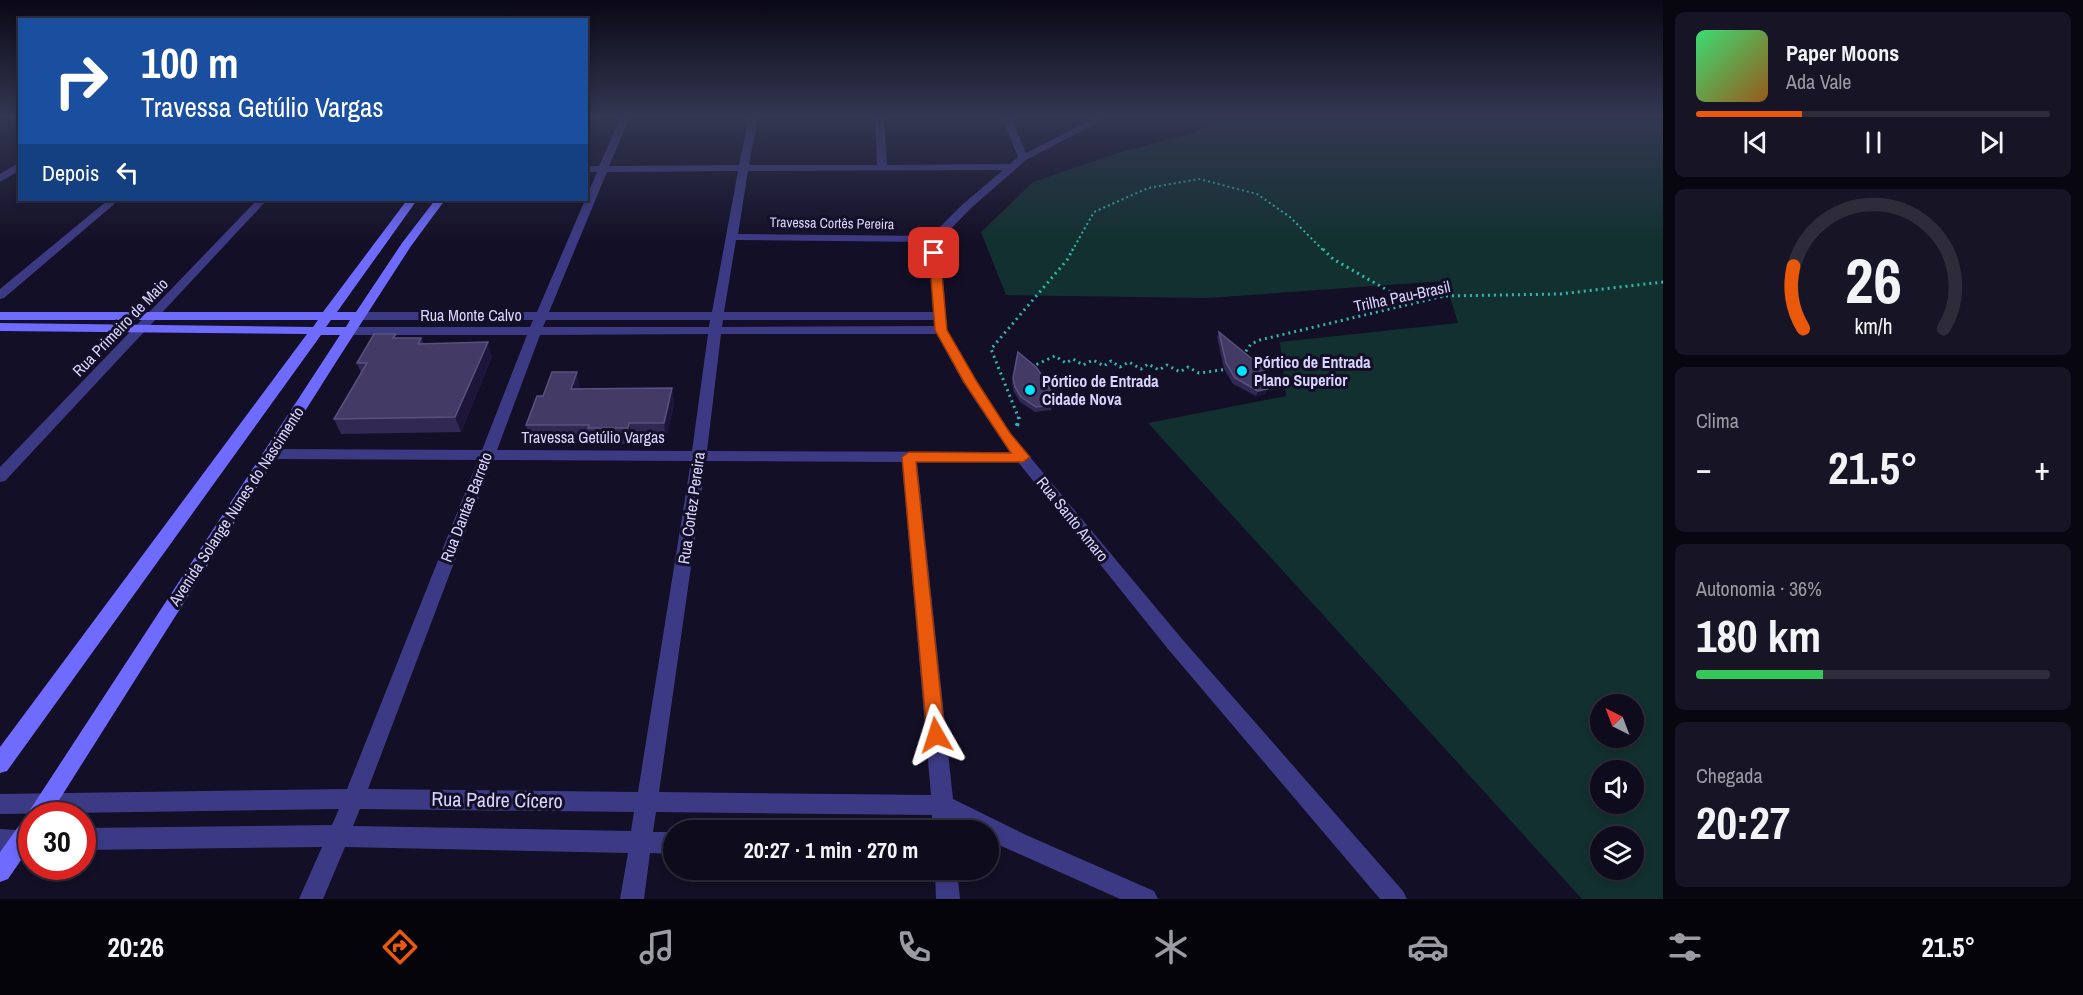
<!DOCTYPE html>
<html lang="pt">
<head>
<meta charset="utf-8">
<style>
  :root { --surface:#0e0b1c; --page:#171425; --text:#f1f3f6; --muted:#9b9ba3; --line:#2e2b3b; --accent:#ea580c }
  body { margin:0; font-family:"Archivo Narrow",sans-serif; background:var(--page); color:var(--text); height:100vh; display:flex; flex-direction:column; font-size:22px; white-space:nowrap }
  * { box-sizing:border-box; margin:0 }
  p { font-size:20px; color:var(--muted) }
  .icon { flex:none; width:33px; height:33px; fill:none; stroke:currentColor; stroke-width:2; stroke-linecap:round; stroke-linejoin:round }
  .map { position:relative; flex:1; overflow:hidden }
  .details { display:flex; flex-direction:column; gap:12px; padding:12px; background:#08060f; width:420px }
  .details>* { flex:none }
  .hud { position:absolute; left:18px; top:18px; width:570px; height:183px; border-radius:0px; box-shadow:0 3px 9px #0003,0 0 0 2px var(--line); background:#1a4fa0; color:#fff; overflow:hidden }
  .needle { width:39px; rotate:318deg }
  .tools { position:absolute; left:1590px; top:694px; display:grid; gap:12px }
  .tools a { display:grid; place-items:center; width:54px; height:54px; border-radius:50%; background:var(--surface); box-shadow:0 3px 9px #0003,0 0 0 2px var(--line); font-size:30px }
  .speed { position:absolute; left:18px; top:802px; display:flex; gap:12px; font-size:30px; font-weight:700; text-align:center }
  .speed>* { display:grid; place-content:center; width:78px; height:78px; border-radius:50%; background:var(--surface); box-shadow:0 3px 9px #0003,0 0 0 2px var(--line); line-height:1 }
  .speed .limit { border:9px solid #d22; background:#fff; color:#111 }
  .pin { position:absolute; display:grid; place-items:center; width:51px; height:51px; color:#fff; margin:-26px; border-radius:12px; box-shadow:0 3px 9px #0006 }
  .me { position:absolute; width:66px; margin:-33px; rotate:354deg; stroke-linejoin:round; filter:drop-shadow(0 0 4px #0008) }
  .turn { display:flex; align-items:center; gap:21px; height:126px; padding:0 24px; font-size:27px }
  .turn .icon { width:78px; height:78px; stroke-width:2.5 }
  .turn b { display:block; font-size:42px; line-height:51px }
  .then { display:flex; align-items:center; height:57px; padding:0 24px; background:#0003; gap:12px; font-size:22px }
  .big { font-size:45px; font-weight:700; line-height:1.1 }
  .details .card { flex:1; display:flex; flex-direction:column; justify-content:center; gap:9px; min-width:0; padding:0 21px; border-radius:9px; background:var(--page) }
  .details .dial { align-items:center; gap:0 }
  .dial svg { height:156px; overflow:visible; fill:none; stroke:var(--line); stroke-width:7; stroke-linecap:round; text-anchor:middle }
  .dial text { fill:var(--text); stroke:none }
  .song { display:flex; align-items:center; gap:18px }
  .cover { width:72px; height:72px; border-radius:9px; background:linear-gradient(135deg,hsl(140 70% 55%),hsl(30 70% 35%)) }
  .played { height:6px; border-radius:3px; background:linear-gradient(90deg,var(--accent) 30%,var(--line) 30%) }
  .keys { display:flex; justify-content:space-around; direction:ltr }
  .heat { display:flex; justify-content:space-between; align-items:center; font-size:33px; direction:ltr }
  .charge { height:9px; border-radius:4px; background:linear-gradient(90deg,#34c759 36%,var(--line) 0) }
  .trip { position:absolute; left:663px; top:820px; width:336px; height:60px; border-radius:30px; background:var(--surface); box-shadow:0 3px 9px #0003,0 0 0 2px var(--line); font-weight:700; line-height:60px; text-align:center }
  .menu { display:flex; height:96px; justify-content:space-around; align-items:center; background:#06040b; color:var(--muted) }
  .menu .icon { width:42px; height:42px }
  .menu .on { color:var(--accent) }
  .menu b { font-size:27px; color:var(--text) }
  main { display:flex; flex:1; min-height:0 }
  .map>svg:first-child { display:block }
  .green { fill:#12302f; fill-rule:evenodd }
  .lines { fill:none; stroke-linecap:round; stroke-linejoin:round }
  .path-far2 { stroke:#2fb8b0; stroke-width:2; stroke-dasharray:2 3; stroke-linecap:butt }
  .path-far1 { stroke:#2fb8b0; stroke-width:3; stroke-dasharray:2 4; stroke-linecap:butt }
  .path { stroke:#2fb8b0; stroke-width:4; stroke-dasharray:3 4.5; stroke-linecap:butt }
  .street { fill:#3d3a85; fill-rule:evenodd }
  .secondary { fill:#6f6bff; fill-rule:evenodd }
  .wall { fill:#312854 }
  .shaded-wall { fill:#1d163a }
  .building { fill:#433a66; stroke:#5a527e; stroke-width:1.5 }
  .route { fill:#ea580c; stroke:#983908; stroke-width:1.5 }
  .poi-dot { fill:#00e5ff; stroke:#130f26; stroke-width:2 }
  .labels { text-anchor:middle; stroke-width:6; stroke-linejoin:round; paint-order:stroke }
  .far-street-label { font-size:14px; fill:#d9d4ff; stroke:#130f26 }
  .street-label { font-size:16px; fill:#d9d4ff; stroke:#130f26 }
  .poi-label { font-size:16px; font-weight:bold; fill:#d9d4ff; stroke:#130f26; text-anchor:start }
  .near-street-label { font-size:20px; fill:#d9d4ff; stroke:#130f26 }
</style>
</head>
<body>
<main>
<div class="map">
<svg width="1663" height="899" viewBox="0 0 1663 899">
  <rect width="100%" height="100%" fill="#130f26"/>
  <path class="green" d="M1226,117H1663V899H1582L1148,423L1286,396L1280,342L1458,323L1445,281L1208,298L1006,295L981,232L1033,182L1121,152L1190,134ZM1600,705H1634V738H1600ZM1600,771H1634V804H1600ZM1600,837H1634V870H1600Z"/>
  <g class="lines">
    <polyline class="path-far2" points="1072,251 1094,212 1148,188 1199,179 1257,194 1290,217 1324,251"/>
    <g class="path-far1">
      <polyline points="1323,249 1333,259 1394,294 1444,296"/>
      <polyline points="1246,356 1244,354 1251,344 1260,340 1444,296 1560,294 1663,282"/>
      <polyline points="1031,367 1055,356 1066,363 1073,359 1083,365 1093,360 1104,366 1111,361 1120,367 1129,362 1141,369 1148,364 1159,370 1167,365 1180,372 1188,367 1199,373 1229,369"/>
      <polyline points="1019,419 991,349 1067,260 1073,249"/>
    </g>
    <polyline class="path" points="1017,426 1019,417"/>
    <g class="street">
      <path d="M621,117H630L609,166L739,165L749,117H758L749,165H877L875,117H884L887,165L1010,164L1018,157L1002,117H1011L1026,153L1097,117H1108L1026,160L970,209L940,240L947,330L977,382L1010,433L1182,639L1403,891L1407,899H1380L1168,649L1018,462H917L953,799L1026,835L1154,891L1158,899H1120L988,840V831H970L954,822V831H932V815L656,812L653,832H674V854L650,853L644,899H620L628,853L345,847L323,899H299L322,847L82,850V828L332,825L339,809L0,814V794L347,789L478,460L271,459L263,454L271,449L482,450L527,335H350L344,331L350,327H530L533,320H361L355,316L361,312H537L597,172H586V166H599ZM1003,170L962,205L931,236L738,234L748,171ZM738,171L712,312H549L607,172ZM736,240L929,242L933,312H724ZM546,320H710L709,327H543ZM723,320H934V326L722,327ZM708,334L692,451L497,450L540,335ZM721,334H937L963,382L1010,452L707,451ZM493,460L691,461L638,792L368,789ZM706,461L902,462L931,795L659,792ZM360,809L634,812L631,831L353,826Z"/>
      <polygon points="20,162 20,170 0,182 0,174"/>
      <polygon points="108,200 119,200 4,298 0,299 0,289"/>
      <polygon points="257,200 267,200 5,481 0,482 0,467"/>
      <polygon points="0,829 32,831 32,849 0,851"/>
      <polygon points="935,870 957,870 960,899 936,899"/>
    </g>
    <path class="secondary" d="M407,200H417L337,312H356L402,243L435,200H445L411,246L338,359L49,816H32V844L8,879L0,882V852L26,816L340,335H321L7,771L0,773V747L307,334L0,331V323L313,327L318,320H0V312H323ZM331,320H350L346,327H326Z"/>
  </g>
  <g class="wall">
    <polygon points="1219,332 1268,389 1265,394 1256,396 1233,384 1224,369 1217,337"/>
    <polygon points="398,338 421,338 423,343 492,357 461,432 341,434 334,419 361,373 357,363"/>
    <polygon points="1018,352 1052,405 1051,410 1035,412 1020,402 1014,392 1012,383"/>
    <polygon points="580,388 580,389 672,388 674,404 666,439 632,439 631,444 591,444 591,441 530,441 526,425 543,396"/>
  </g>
  <g class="shaded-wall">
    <polygon points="488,342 492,357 461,432 455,417"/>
    <polygon points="577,372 580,388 575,405 571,389"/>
    <polygon points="672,388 674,404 666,439 664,423"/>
    <polygon points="1268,389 1265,394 1256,396 1258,391"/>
    <polygon points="629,423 632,439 631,444 628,428"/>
  </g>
  <g class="building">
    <polygon points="1219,332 1262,367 1268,375 1268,389 1258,391 1235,378 1226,363"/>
    <polygon points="374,334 396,334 393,338 421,338 418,344 488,342 455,417 334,419 367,363 357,363"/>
    <polygon points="1018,352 1036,367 1046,381 1052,394 1052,405 1036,407 1021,397 1015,387 1013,378"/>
    <polygon points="552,372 577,372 571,389 672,388 664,423 629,423 628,428 588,428 589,425 526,425 537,396 543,396"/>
  </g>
  <linearGradient id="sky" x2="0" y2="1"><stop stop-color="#0a0815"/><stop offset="0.48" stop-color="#333752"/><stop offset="1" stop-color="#333752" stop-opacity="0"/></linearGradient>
  <rect width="1663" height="243" fill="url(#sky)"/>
  <polygon class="route" points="934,249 940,253 947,330 977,382 1010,433 1030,457 1023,462 916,462 945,735 943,741 936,744 930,741 927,735 902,457 909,452 1011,453 964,382 935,330 929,253"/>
  <g class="poi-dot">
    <circle cx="1242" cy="371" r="6"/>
    <circle cx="1030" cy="390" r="6"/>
  </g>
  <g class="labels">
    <g class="far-street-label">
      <text transform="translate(832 223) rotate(1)" y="5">Travessa Cortês Pereira</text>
    </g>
    <g class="street-label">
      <text transform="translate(1402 296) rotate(-12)" y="6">Trilha Pau-Brasil</text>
      <text x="471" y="321">Rua Monte Calvo</text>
      <text transform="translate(120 327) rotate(-46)" y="6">Rua Primeiro de Maio</text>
      <text x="593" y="443">Travessa Getúlio Vargas</text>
      <text transform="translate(236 506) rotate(-57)" y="6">Avenida Solange Nunes do Nascimento</text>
      <text transform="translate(466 507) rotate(-69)" y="6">Rua Dantas Barreto</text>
      <text transform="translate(691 508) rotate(-82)" y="6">Rua Cortez Pereira</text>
      <text transform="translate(1073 519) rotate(51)" y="6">Rua Santo Amaro</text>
    </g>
    <g class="poi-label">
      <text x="1254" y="368">Pórtico de Entrada<tspan x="1254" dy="18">Plano Superior</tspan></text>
      <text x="1042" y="387">Pórtico de Entrada<tspan x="1042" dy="18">Cidade Nova</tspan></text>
    </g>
    <g class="near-street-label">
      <text transform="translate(497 800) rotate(1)" y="7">Rua Padre Cícero</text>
    </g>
  </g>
</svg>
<div class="tools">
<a><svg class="needle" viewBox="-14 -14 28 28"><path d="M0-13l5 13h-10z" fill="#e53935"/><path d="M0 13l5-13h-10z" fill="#9b9ba3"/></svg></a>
<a><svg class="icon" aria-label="sound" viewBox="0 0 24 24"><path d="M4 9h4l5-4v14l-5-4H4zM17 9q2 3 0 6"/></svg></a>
<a><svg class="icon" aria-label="layers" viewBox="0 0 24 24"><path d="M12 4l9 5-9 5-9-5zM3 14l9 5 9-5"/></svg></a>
</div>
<div class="speed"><div class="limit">30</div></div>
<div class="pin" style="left:934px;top:253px;background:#d93025"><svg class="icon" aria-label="arrive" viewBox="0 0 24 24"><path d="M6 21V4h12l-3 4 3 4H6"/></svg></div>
<svg class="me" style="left:936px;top:735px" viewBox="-20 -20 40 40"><path d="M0-17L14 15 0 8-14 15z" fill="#ea580c" stroke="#fff" stroke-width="4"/></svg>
<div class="trip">20:27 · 1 min · 270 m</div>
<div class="hud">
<div class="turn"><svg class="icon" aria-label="right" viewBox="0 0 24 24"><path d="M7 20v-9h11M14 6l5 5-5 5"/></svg><div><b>100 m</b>Travessa Getúlio Vargas</div></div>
<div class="then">Depois<svg class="icon" aria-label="left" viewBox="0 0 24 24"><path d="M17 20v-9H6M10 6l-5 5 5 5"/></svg></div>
</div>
</div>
<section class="details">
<div class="card">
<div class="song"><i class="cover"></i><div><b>Paper Moons</b><p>Ada Vale</p></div></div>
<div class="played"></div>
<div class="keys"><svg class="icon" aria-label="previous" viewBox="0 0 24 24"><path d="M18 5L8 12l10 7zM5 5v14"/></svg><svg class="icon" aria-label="pause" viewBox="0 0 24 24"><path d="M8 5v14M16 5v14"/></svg><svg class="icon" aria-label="next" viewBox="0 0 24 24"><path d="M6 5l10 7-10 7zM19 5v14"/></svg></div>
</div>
<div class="card dial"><svg viewBox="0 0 100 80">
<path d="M14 69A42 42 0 1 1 86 69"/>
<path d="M14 69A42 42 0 0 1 9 37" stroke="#ea580c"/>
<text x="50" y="56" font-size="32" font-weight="700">26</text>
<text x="50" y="72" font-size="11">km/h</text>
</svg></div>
<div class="card"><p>Clima</p>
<div class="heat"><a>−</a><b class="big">21.5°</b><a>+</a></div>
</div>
<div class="card"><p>Autonomia · 36%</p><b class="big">180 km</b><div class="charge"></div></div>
<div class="card"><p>Chegada</p><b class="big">20:27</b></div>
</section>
</main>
<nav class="menu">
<b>20:26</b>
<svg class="icon on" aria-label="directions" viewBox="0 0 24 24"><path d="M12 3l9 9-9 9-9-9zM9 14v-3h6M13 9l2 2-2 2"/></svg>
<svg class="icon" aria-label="music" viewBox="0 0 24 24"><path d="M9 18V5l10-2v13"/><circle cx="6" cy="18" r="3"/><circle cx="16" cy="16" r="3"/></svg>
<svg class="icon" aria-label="phone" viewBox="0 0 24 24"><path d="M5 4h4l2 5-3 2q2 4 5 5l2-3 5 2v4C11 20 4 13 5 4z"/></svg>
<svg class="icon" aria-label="climate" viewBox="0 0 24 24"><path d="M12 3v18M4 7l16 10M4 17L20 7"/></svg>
<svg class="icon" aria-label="car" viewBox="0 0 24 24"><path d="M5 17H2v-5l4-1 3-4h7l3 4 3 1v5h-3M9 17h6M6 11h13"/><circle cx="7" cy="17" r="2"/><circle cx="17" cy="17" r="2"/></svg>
<svg class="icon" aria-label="filters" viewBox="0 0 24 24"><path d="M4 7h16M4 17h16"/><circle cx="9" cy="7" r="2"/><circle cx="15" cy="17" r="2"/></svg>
<b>21.5°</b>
</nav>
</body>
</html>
